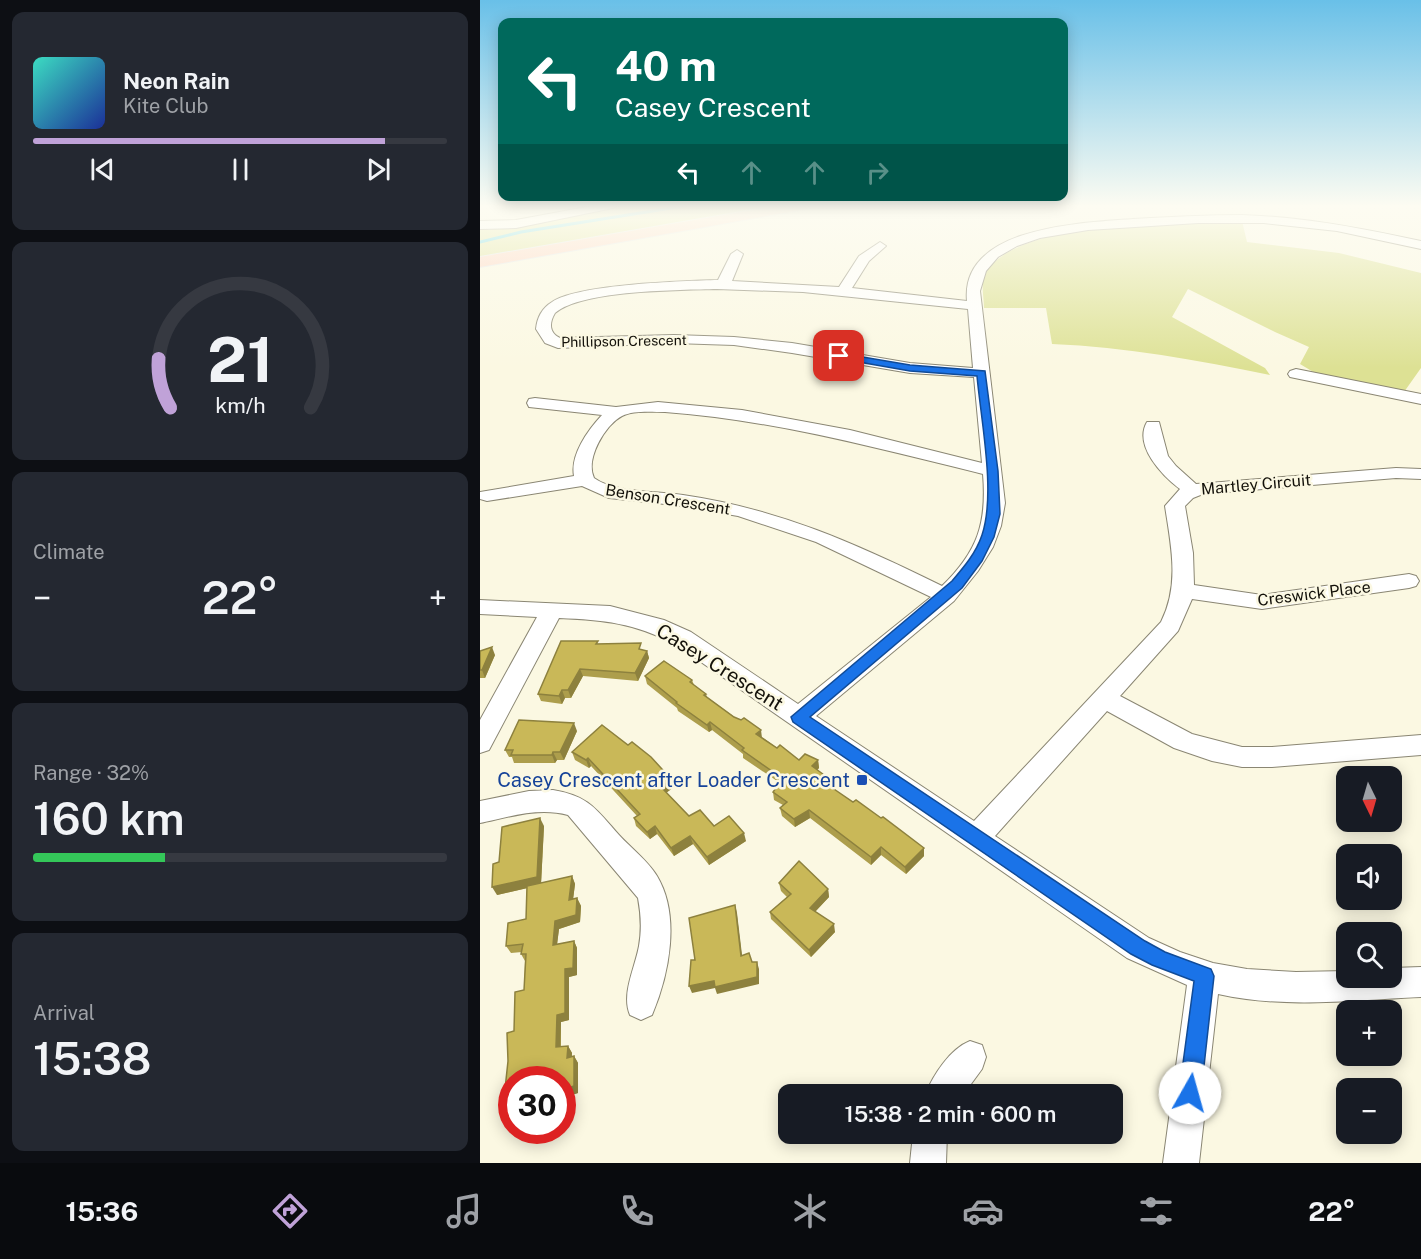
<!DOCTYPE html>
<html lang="en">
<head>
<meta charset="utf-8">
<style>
  :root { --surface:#171b24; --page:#242831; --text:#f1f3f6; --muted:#9ea1a6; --line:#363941; --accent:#c0a2d8 }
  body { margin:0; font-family:"Public Sans",sans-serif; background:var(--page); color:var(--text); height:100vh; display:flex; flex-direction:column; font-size:22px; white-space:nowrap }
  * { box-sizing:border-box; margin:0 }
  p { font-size:20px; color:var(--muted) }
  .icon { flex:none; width:33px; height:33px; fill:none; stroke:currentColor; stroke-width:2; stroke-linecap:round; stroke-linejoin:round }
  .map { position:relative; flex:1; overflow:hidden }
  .details { display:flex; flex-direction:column; gap:12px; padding:12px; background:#0d0f14; width:480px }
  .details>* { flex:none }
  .hud { position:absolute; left:18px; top:18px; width:570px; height:183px; border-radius:12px; box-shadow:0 3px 15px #0003; background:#00695c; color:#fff; overflow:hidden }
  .needle { width:39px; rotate:175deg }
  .fabs { position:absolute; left:856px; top:766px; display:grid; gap:12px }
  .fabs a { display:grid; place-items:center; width:66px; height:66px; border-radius:12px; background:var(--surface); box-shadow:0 3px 15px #0003; font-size:30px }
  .speed { position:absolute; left:18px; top:1066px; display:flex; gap:12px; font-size:30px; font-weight:700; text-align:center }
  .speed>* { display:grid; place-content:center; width:78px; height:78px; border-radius:50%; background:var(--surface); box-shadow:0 3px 15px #0003; line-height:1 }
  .speed .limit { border:9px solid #d22; background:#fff; color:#111 }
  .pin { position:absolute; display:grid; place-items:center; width:51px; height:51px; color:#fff; margin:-26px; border-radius:12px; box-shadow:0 3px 9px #0006 }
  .me { position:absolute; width:66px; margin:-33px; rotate:7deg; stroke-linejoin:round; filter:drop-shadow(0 0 4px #0008) }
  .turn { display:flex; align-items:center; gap:21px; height:126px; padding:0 18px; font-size:27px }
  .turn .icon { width:78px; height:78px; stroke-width:2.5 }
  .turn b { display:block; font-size:42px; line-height:51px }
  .lanes { display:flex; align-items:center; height:57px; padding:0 18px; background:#0003; justify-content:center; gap:30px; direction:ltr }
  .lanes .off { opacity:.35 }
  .big { font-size:45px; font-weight:600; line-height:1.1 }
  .details .tile { flex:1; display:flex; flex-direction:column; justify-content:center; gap:9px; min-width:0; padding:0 21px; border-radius:12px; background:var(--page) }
  .details .dial { align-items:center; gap:0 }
  .dial svg { height:156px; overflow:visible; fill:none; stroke:var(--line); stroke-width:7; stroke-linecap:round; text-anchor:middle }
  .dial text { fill:var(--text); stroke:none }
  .song { display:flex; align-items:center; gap:18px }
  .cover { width:72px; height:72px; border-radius:9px; background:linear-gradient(135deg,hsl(170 70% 55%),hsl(230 70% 35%)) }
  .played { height:6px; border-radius:3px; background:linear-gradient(90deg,var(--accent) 85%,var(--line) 85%) }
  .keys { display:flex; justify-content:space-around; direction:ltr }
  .heat { display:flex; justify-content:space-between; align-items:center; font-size:33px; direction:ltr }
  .charge { height:9px; border-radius:4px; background:linear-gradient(90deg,#34c759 32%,var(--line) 0) }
  .trip { position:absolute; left:298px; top:1084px; width:345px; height:60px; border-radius:12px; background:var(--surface); box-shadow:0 3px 15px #0003; font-weight:600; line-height:60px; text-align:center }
  .tabs { display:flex; height:96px; justify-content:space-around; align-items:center; background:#090b0e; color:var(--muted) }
  .tabs .icon { width:42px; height:42px }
  .tabs .active { color:var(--accent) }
  .tabs b { font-size:27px; color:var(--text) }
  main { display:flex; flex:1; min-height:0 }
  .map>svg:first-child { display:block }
  .green { fill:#dde194 }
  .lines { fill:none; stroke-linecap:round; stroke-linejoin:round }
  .stream { stroke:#4bd2e9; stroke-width:3 }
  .minor-casing { stroke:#8a8673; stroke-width:2 }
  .major-casing { stroke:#e7e7e6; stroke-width:2 }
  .minor { fill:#fff; fill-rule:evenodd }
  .major { fill:#fed3c0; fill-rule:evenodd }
  .wall { fill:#ad9e4c }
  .shaded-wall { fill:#8d813e }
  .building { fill:#c9b858; stroke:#8d813e; stroke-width:1.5 }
  .route { fill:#1a73e8; stroke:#114b97; stroke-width:1.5 }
  .transit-dot { fill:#1a4fb4; stroke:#fbf8e2; stroke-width:2 }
  .labels { text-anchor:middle; stroke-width:5; stroke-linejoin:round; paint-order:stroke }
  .far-street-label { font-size:14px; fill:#13110a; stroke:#fbf8e2 }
  .street-label { font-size:16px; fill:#13110a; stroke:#fbf8e2 }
  .near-street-label { font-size:20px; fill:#13110a; stroke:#fbf8e2 }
  .near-transit-label { font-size:20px; fill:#164399; stroke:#fbf8e2; text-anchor:end }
</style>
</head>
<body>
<main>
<section class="details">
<div class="tile">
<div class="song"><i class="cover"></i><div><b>Neon Rain</b><p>Kite Club</p></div></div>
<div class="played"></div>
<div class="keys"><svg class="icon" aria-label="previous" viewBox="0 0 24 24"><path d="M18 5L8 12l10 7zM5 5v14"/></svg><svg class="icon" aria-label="pause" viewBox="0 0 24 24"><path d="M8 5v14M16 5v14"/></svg><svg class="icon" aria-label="next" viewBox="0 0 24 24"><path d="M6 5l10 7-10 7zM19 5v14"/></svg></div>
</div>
<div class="tile dial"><svg viewBox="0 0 100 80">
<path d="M14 69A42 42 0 1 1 86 69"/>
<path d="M14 69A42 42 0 0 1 8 44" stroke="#c0a2d8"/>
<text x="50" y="56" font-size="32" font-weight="700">21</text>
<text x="50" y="72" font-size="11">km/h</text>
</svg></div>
<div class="tile"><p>Climate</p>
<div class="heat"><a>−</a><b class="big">22°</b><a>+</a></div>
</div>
<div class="tile"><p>Range · 32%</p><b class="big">160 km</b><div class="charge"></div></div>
<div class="tile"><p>Arrival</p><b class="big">15:38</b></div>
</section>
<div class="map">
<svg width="941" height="1163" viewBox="0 0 941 1163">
  <rect width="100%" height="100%" fill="#fbf8e2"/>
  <g class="green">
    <polygon points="139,205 302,205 0,258 0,229 9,230"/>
    <path d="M720,221H762L767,242L859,253L941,273V368L924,392L835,373L820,364L829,347L795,332L708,289L692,317L785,368L790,375C717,360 646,347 572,344L566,308H504C504,297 500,283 506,272C537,224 667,225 720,221Z"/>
  </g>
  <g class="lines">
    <polyline class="stream" points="0,242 41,232 210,205"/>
    <g class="minor-casing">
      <g id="minor">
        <polygon points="117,205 139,205 133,208 36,228 0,229 0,221 36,220"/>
        <path d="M762,215C824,217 881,228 941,241V249L857,231L784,223H718L608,230L560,238L537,246L518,257L506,271L500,291L525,503L521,526L513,547L498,571L474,601L336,716L494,821L681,622C700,584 691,546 685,506L700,489C683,476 653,446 667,422H679L688,456L696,466L716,484L916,468L941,469V479L916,478L723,494L713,498L705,506L713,553L714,585L782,595L929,574L936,576L939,581L936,586L929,588L782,609L712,599L698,631L640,696L712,734L762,747H792L941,735V755L792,767H762L732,761L694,748L627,711L515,836L669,938L700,952L733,963L767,969L816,972L867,971V978H912V968L941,967V997C874,1000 804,1009 738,994L719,1163H683L707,985L647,958L195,644C153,623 125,620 79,618L9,750L0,753V720L57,617L0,614V600L130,606L184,620L211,632L318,704L451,597L336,542L258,516L194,505L129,498L102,486L7,501L0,499V492L94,476C90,455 108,430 122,415L49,407L47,403L49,399L55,398L136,407L178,402L262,410L370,430L502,463L494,377L430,373L312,353L254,345L194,343L78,348L65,343L56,329C57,318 62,308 72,302C99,284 203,281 238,280L251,254L257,250L263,254L252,281L359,287L379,256L400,242L406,246L389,261L372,288L487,301C480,226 603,223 653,219C689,217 726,215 762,215ZM237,289L323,292L488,309L493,368L430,363L312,343L254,337L194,335L80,338C69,333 69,323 75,313C102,290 200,290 237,289ZM185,412C294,420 397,448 503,474C507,523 498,551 462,586C377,544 299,509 203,495C178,491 134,493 114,478C105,459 125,425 142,416C154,410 172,412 185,412Z"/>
        <polygon points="816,369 941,394 941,404 810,377 808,374 810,371"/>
        <path d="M73,790C109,796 116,809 139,835C151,848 168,861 177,876C201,916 189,975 172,1015L161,1020L150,1015C141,994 155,968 159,946C162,929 161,914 158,898L88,815C58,807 29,817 0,823V801L49,791Z"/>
        <path d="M490,1041L502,1045L506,1057L502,1069L483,1095H445C453,1075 470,1049 490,1041Z"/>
        <polygon points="433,1134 467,1134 466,1163 430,1163"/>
      </g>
    </g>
    <g class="major-casing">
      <polygon id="major" points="302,205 333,205 326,209 0,267 0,257"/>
    </g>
    <use href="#minor" class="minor"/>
    <use href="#major" class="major"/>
  </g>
  <g class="wall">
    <polygon points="119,644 167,651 169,658 158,681 103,676 91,698 85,698 82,704 61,701 58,694"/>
    <polygon points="0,651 15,655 5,678 0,678"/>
    <polygon points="165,676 212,680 214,685 226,694 227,697 297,748 319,760 338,760 339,768 337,770 355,783 356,791 444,848 444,856 426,874 401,855 391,865 330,818 315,827 302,816 300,808 303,805 294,800 293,792 300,783 263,758 263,754 232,730 229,732 198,711 197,708 167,684"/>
    <polygon points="97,731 84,760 77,760 75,763 34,763 32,757 29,757 25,750"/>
    <polygon points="92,752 192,780 194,787 186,793 209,816 266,841 229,865 213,844 194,856 177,834 170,839 156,826 154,818 157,816 111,766 109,768 95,760"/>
    <polygon points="64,826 61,883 92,876 95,884 93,899 97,898 101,906 100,922 79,929 77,944 94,941 97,948 97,975 89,977 89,1020 81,1022 81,1047 88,1046 92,1053 92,1057 94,1056 98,1063 98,1093 28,1114 34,1031 44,990 45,961 41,954 42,952 31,953 26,946 46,919 47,888 17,895 19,862"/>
    <polygon points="299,883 348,889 349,897 335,912 355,932 331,957 291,919 290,912 307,897 301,891"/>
  </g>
  <g class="shaded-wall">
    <polygon points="12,647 15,655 5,678 2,670"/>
    <polygon points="167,651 169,658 158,681 155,673"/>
    <polygon points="100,669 103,676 91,698 88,690"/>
    <polygon points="82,690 85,698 82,704 79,696"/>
    <polygon points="230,722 232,730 229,732 227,725"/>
    <polygon points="94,723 97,731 84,760 80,752"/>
    <polygon points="281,730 282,738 278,742 276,734"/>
    <polygon points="73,752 77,760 75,763 72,755"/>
    <polygon points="108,758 111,766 109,768 106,760"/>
    <polygon points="338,760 339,768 333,774 332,766"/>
    <polygon points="192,780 194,787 183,795 181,787"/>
    <polygon points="355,783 356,791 351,787"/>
    <polygon points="329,810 330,818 315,827 314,819"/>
    <polygon points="60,818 64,826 61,885 17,895 12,887"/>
    <polygon points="175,826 177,834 170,839 167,832"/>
    <polygon points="264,833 266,841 229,865 227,857"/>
    <polygon points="210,836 213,844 194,856 191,848"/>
    <polygon points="401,847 401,855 391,865 391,857"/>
    <polygon points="444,848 444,856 426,874 425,867"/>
    <polygon points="92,876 95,884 92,908 89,900"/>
    <polygon points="348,889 349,897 331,916 330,908"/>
    <polygon points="97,898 101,906 100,922 79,929 76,953 73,945 75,921"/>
    <polygon points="255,905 257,913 263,963 261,956"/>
    <polygon points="354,924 355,932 331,957 329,950"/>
    <polygon points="94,941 97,948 97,975 89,977 89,1020 81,1022 80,1054 76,1047 77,1015 85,969"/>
    <polygon points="277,962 279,969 279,984 237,994 235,988 212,993 209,986"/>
    <polygon points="88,1046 92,1053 91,1065 87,1058"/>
    <polygon points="94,1056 98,1063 98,1093 82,1098 82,1090"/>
    <polygon points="32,1105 32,1113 28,1114 23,1108"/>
  </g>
  <g class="building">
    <polygon points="81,641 118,641 116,644 161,643 159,649 167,651 155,673 100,669 88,690 82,690 79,696 58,694"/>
    <polygon points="12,647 2,670 0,670 0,651"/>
    <polygon points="184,661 212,680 210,682 226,694 224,695 254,717 261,720 264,718 281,730 276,734 297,748 300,745 319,760 325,754 338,760 332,766 355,783 351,787 373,802 376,800 401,818 403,817 444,848 425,867 401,847 391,857 329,810 314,819 300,808 307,802 293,792 303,779 262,750 264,748 230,722 227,725 196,703 197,702 165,676"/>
    <polygon points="39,720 94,723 80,752 73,752 72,755 31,755 33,750 25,750"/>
    <polygon points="122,725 148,745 152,742 171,757 192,780 181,787 209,816 220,810 234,826 249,816 264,833 227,857 210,836 191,848 175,826 167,832 154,818 160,814 108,758 106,760 92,752"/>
    <polygon points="60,818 57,877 12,887 13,864 19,862 22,827"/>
    <polygon points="319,861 348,889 330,908 354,924 329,950 290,912 311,894 299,883"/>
    <polygon points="92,876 89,900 97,898 96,915 75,921 73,945 94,941 93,968 85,969 85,1013 77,1015 76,1047 88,1046 87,1058 94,1056 94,1086 82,1090 82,1080 32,1080 32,1105 23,1108 28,1061 27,1033 34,1031 35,992 44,990 46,954 41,954 43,944 26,946 28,923 46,919 47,886"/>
    <polygon points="255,905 261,956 269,953 272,962 277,962 277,977 235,987 234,981 209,986 211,960 215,960 209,918"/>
  </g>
  <linearGradient id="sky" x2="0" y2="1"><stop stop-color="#69c0e8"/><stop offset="0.56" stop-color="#fdfcf2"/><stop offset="1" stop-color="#fdfcf2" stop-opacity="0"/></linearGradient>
  <rect width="941" height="368" fill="url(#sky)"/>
  <path class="route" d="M359,353L430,365L505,371L518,471L520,514L514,537L502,561L482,588L330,717L665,941L685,952L731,969L734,976L721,1093L718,1101L710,1104L703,1101L699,1093L714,981L672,965L651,954L313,722L311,717L472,581C484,567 496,553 502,535C516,493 501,421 497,376L430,371L356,358L354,356Z"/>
  <rect class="transit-dot" x="376" y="774" width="12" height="12" rx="3"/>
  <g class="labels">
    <g class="far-street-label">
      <text transform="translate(144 341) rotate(-1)" y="5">Phillipson Crescent</text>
    </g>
    <g class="street-label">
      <text transform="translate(776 484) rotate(-5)" y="6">Martley Circuit</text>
      <text transform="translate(188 499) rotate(9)" y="6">Benson Crescent</text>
      <text transform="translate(834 593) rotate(-7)" y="6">Creswick Place</text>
    </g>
    <g class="near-street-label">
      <text transform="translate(240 667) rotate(32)" y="7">Casey Crescent</text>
    </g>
    <g class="near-transit-label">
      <text x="370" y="787">Casey Crescent after Loader Crescent</text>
    </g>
  </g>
</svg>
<div class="fabs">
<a><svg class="needle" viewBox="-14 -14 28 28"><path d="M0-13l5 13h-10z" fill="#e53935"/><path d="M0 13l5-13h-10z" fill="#9ea1a6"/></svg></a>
<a><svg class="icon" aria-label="sound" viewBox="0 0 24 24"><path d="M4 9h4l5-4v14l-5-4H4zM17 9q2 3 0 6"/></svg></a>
<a><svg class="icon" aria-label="search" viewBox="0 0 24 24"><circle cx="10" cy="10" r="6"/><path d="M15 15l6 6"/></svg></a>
<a>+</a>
<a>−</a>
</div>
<div class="speed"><div class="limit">30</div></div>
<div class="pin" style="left:359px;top:356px;background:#d93025"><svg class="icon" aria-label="arrive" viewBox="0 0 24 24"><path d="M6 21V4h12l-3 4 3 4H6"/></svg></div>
<svg class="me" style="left:710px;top:1093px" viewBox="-20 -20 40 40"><circle r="19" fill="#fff"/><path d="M0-13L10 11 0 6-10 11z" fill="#1a73e8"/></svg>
<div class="trip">15:38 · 2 min · 600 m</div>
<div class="hud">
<div class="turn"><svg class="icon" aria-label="left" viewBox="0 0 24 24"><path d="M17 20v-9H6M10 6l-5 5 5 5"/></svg><div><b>40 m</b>Casey Crescent</div></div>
<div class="lanes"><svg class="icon" aria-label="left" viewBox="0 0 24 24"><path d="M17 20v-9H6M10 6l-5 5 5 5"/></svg><svg class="icon off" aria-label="ahead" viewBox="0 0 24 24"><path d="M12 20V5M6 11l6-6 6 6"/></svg><svg class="icon off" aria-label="ahead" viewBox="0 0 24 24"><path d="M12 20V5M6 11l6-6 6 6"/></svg><svg class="icon off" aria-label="right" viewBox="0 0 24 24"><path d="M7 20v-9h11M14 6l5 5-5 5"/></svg></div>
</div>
</div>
</main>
<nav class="tabs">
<b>15:36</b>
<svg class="icon active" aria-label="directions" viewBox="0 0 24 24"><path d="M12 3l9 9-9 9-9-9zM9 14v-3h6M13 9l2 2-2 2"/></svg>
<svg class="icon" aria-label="music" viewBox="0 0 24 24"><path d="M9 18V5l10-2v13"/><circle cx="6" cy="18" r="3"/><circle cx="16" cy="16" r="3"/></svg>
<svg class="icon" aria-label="phone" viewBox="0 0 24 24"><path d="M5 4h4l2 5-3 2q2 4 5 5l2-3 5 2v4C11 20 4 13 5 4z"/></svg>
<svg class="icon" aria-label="climate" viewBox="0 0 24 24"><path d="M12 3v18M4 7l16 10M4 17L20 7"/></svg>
<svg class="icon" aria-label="car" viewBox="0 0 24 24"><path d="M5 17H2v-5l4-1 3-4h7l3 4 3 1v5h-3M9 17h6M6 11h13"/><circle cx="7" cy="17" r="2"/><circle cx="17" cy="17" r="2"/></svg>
<svg class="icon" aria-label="filters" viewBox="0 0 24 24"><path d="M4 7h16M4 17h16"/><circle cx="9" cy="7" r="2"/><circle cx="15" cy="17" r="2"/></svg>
<b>22°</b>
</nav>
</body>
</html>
